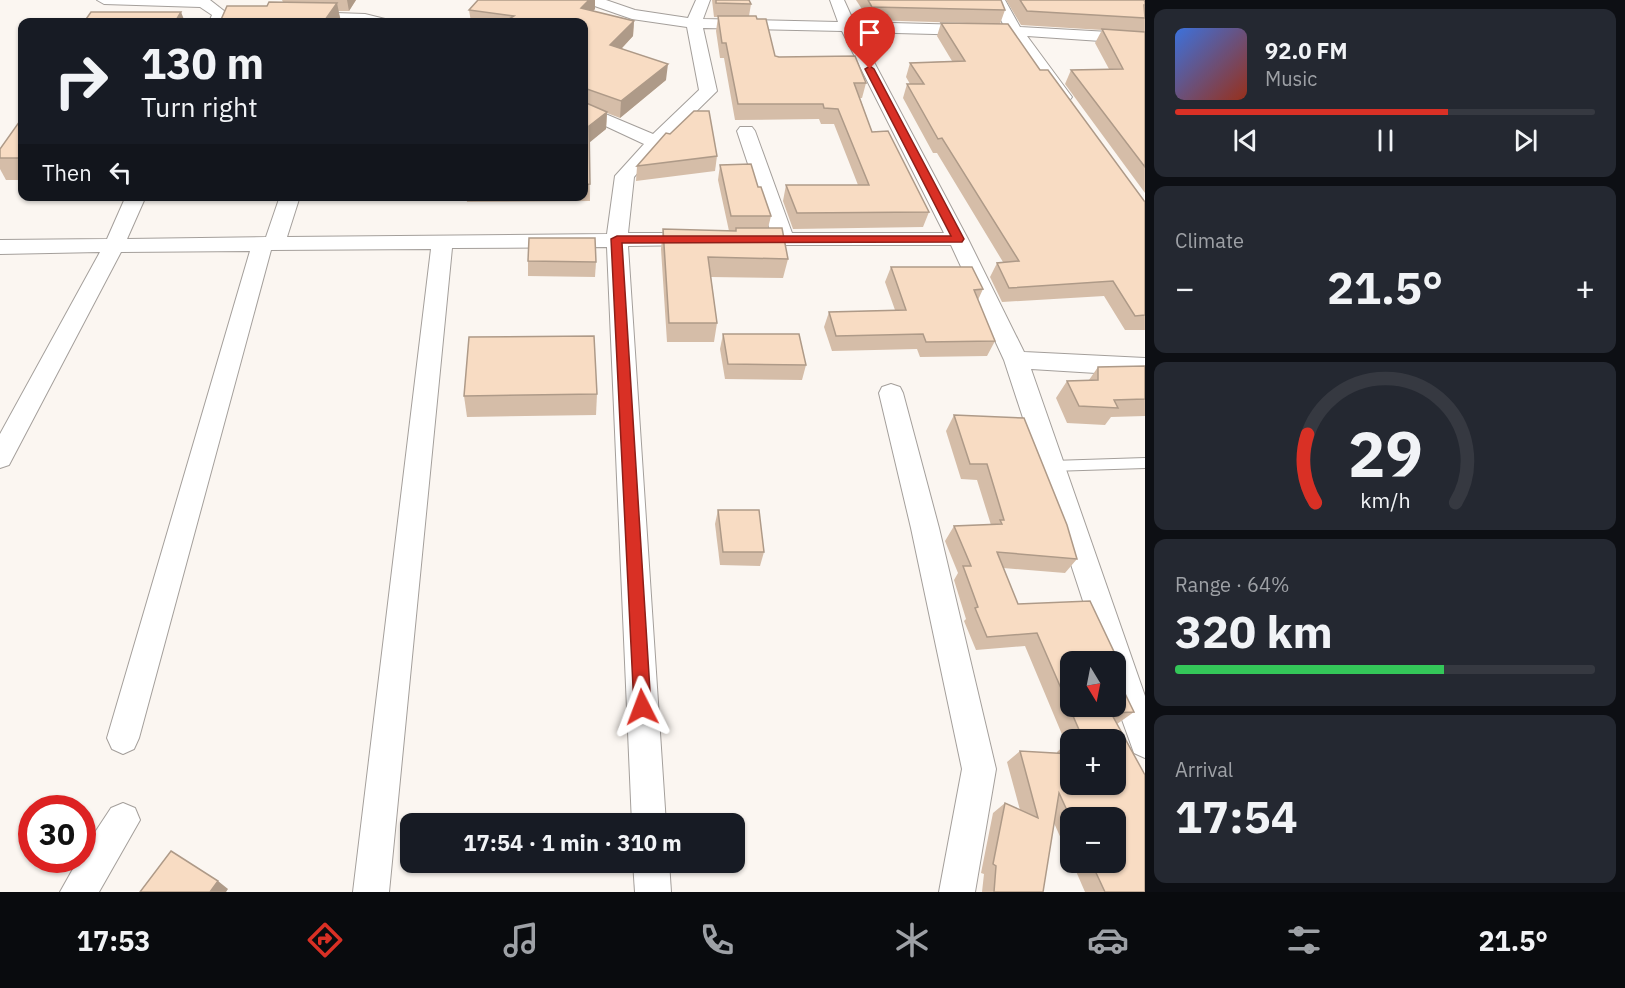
<!DOCTYPE html>
<html lang="en">
<head>
<meta charset="utf-8">
<style>
  :root { --surface:#171b24; --page:#242831; --text:#f1f3f6; --muted:#9ea1a6; --line:#363941; --accent:#d93025 }
  body { margin:0; font-family:"IBM Plex Sans",sans-serif; background:var(--page); color:var(--text); height:100vh; display:flex; flex-direction:column; font-size:22px; white-space:nowrap }
  * { box-sizing:border-box; margin:0 }
  p { font-size:20px; color:var(--muted) }
  .icon { flex:none; width:33px; height:33px; fill:none; stroke:currentColor; stroke-width:2; stroke-linecap:round; stroke-linejoin:round }
  .map { position:relative; flex:1; overflow:hidden }
  .sheet { display:flex; flex-direction:column; gap:9px; padding:9px; background:#0d0f14; width:480px }
  .sheet>* { flex:none }
  .top-card { position:absolute; left:18px; top:18px; width:570px; height:183px; border-radius:12px; box-shadow:0 2px 4px #0004; background:#171b24; color:var(--text); overflow:hidden }
  .needle { width:39px; rotate:170deg }
  .buttons { position:absolute; left:1060px; top:651px; display:grid; gap:12px }
  .buttons a { display:grid; place-items:center; width:66px; height:66px; border-radius:12px; background:var(--surface); box-shadow:0 2px 4px #0004; font-size:30px }
  .speed { position:absolute; left:18px; top:795px; display:flex; gap:12px; font-size:30px; font-weight:700; text-align:center }
  .speed>* { display:grid; place-content:center; width:78px; height:78px; border-radius:50%; background:var(--surface); box-shadow:0 2px 4px #0004; line-height:1 }
  .speed .limit { border:9px solid #d22; background:#fff; color:#111 }
  .pin { position:absolute; display:grid; place-items:center; width:51px; height:51px; color:#fff; margin:-62px -26px; border-radius:50% 50% 50% 0; rotate:-45deg; box-shadow:0 0 6px #0007 }
  .pin .icon { rotate:45deg }
  .me { position:absolute; width:66px; margin:-33px; rotate:357deg; stroke-linejoin:round; filter:drop-shadow(0 0 4px #0008) }
  .turn { display:flex; align-items:center; gap:21px; height:126px; padding:0 24px; font-size:27px }
  .turn .icon { width:78px; height:78px; stroke-width:2.5 }
  .turn b { display:block; font-size:42px; line-height:51px }
  .then { display:flex; align-items:center; height:57px; padding:0 24px; background:#0003; gap:12px; font-size:22px }
  .big { font-size:45px; font-weight:800; line-height:1.1 }
  .sheet .card { flex:1; display:flex; flex-direction:column; justify-content:center; gap:9px; min-width:0; padding:0 21px; border-radius:12px; background:var(--page) }
  .sheet .dial { align-items:center; gap:0 }
  .dial svg { height:156px; overflow:visible; fill:none; stroke:var(--line); stroke-width:7; stroke-linecap:round; text-anchor:middle }
  .dial text { fill:var(--text); stroke:none }
  .song { display:flex; align-items:center; gap:18px }
  .cover { width:72px; height:72px; border-radius:9px; background:linear-gradient(135deg,hsl(220 70% 55%),hsl(10 70% 35%)) }
  .played { height:6px; border-radius:3px; background:linear-gradient(90deg,var(--accent) 65%,var(--line) 65%) }
  .keys { display:flex; justify-content:space-around; direction:ltr }
  .heat { display:flex; justify-content:space-between; align-items:center; font-size:33px; direction:ltr }
  .charge { height:9px; border-radius:4px; background:linear-gradient(90deg,#34c759 64%,var(--line) 0) }
  .trip { position:absolute; left:400px; top:813px; width:345px; height:60px; border-radius:12px; background:var(--surface); box-shadow:0 2px 4px #0004; font-weight:800; line-height:60px; text-align:center }
  .tabs { display:flex; height:96px; justify-content:space-around; align-items:center; background:#090b0e; color:var(--muted) }
  .tabs .icon { width:42px; height:42px }
  .tabs .active { color:var(--accent) }
  .tabs b { font-size:27px; color:var(--text) }
  main { display:flex; flex:1; min-height:0 }
  .map>svg:first-child { display:block }
  .lines { fill:none; stroke-linecap:round; stroke-linejoin:round }
  .service-casing { stroke:#a49f9b; stroke-width:2 }
  .minor-casing { stroke:#a49f9b; stroke-width:2 }
  .service { fill:#fff; fill-rule:evenodd }
  .minor { fill:#fff; fill-rule:evenodd }
  .wall { fill:#d5bda8; fill-rule:evenodd }
  .shaded-wall { fill:#ae9a88 }
  .building { fill:#f8dcc3; stroke:#ae9a88; stroke-width:1.5 }
  .route { fill:#d93025; stroke:#8d1f18; stroke-width:1.5 }
</style>
</head>
<body>
<main>
<div class="map">
<svg width="1145" height="892" viewBox="0 0 1145 892">
  <rect width="100%" height="100%" fill="#fbf6f1"/>
  <g class="lines">
    <g class="service-casing">
      <polygon id="service" points="1145,458 1145,468 1052,471 1048,469 1046,466 1048,463 1052,461"/>
    </g>
    <g class="minor-casing">
      <g id="minor">
        <polygon points="97,0 210,0 228,14 223,22 209,22 212,15 200,7 104,4"/>
        <polygon points="584,0 606,0 635,10 688,18 696,0 710,0 703,19 838,22 830,0 844,0 854,22 1004,26 991,0 1005,0 1020,27 1145,34 1145,44 1027,36 1072,97 1069,101 1057,101 1010,36 858,32 968,239 1024,352 1145,358 1145,376 1031,369 1145,696 1145,758 1134,753 1116,703 1116,662 1103,662 1004,360 951,245 749,245 742,244 739,239 742,234 771,233 737,131 740,127 752,127 755,131 792,233 944,233 842,31 703,28 717,91 661,146 634,177 628,233 697,233 704,234 707,239 704,244 697,245 628,246 666,824 632,824 607,247 452,248 389,892 353,892 431,249 271,250 139,738 134,749 123,754 112,749 107,738 250,251 121,252 9,465 0,468 0,434 100,252 0,254 0,240 107,239 126,196 146,196 127,239 266,237 280,196 300,196 287,237 607,234 615,176 644,144 584,116 584,105 653,134 699,90 687,27 632,19 586,3"/>
        <polygon points="306,12 365,14 385,19 388,22 301,20 298,17 301,14"/>
        <polygon points="891,384 900,387 903,393 939,528 996,769 975,892 939,892 962,769 911,528 879,393 882,387"/>
        <polygon points="123,803 135,808 140,820 99,892 60,892 78,860 82,860 82,852 111,808"/>
        <polygon points="633,862 669,862 671,892 635,892"/>
      </g>
    </g>
    <use href="#service" class="service"/>
    <use href="#minor" class="minor"/>
  </g>
  <g class="wall">
    <polygon points="282,0 356,0 349,11 338,11 341,22 220,22 267,6 283,2"/>
    <polygon points="712,0 749,0 751,4 749,16 775,56 866,83 862,98 860,98 872,132 929,212 923,227 793,229 783,201 786,185 858,185 834,124 821,124 819,119 735,120 724,58 720,58 716,31 718,17 714,17"/>
    <polygon points="856,0 1001,0 1005,10 1000,24 869,20"/>
    <polygon points="1006,0 1145,0 1145,193 1065,84 1071,70 1109,69 1095,43 1102,30 1021,25"/>
    <polygon points="595,9 593,11 634,21 633,36 622,48 666,80 620,118 607,113 606,129 589,142 590,201 467,202 466,196 584,196 584,22 471,22 469,10"/>
    <polygon points="941,23 1040,70 1145,202 1145,330 1125,330 1104,296 1002,302 990,277 997,263 1003,262 937,153 933,153 903,98 907,84 910,84 906,77 910,63 952,61 937,36"/>
    <polygon points="22,118 22,180 6,180 0,169 0,158"/>
    <polygon points="717,156 715,171 636,181 637,166"/>
    <polygon points="720,165 758,187 771,216 768,228 788,259 783,278 711,277 717,323 714,342 667,342 661,249 663,229 729,231 718,180"/>
    <polygon points="528,261 596,262 595,277 528,276"/>
    <polygon points="891,267 983,289 978,300 995,341 987,356 920,357 917,349 832,351 824,327 829,312 895,310 885,282"/>
    <polygon points="723,334 806,365 802,380 725,379 720,349"/>
    <polygon points="1145,366 1145,416 1111,417 1105,425 1067,423 1056,398 1067,381 1089,380 1098,367"/>
    <polygon points="597,394 596,415 467,417 464,396"/>
    <path d="M954,415L1077,559L1065,573L1003,568L1018,604L1116,656L1110,662H1071L1134,712L1117,724L1145,892H1085L1072,862H1116L1071,818V861L1054,823L1043,892H982L984,874L981,873L993,813L1005,803L1020,810L1007,762L1020,751L1057,753V752L1066,744L1025,646L976,650L964,621L966,619L954,580L958,573L945,541L954,526L991,525L977,480L961,479L946,431ZM1071,740H1116L1071,784Z"/>
    <polygon points="718,510 764,552 760,566 720,565 715,524"/>
  </g>
  <g class="shaded-wall">
    <polygon points="347,0 356,0 349,11"/>
    <polygon points="589,0 595,0 595,9 582,22 581,8"/>
    <polygon points="337,3 341,22 326,22 325,20"/>
    <polygon points="181,12 185,22 175,22"/>
    <polygon points="634,21 633,36 610,61 610,45"/>
    <polygon points="668,64 666,80 620,118 621,101"/>
    <polygon points="607,112 606,129 589,143 589,126"/>
    <polygon points="218,881 228,889 226,892 210,892"/>
  </g>
  <g class="building">
    <polygon points="478,0 589,0 581,8 634,21 610,45 668,64 621,101 584,88 584,22 504,22 514,16 469,10"/>
    <polygon points="716,0 749,0 751,4 716,3"/>
    <polygon points="868,0 1001,0 1005,10 872,7"/>
    <polygon points="1020,0 1144,0 1145,2 1145,5 1144,5 1145,18 1027,11"/>
    <polygon points="269,2 337,3 325,20 309,20 308,22 220,22 227,6 267,6"/>
    <polygon points="91,12 181,12 175,22 84,22"/>
    <polygon points="718,16 756,16 757,19 766,19 775,56 779,57 855,56 866,83 854,83 872,132 888,131 929,212 797,213 786,185 869,185 838,109 824,108 823,104 738,104 726,43 722,43"/>
    <polygon points="941,23 1008,24 1040,70 1048,70 1145,202 1145,315 1135,316 1113,281 1009,288 997,263 1019,261 942,138 938,139 907,84 924,84 910,63 965,61"/>
    <polygon points="1102,29 1145,32 1145,167 1071,70 1123,69"/>
    <polygon points="584,102 607,112 589,126 590,184 584,185"/>
    <polygon points="694,111 709,111 717,156 637,166 666,133 670,134"/>
    <polygon points="22,118 22,158 0,158 0,149"/>
    <polygon points="751,164 758,187 761,187 771,216 731,216 720,165"/>
    <polygon points="736,228 782,228 788,259 708,257 717,323 669,323 663,229 736,231"/>
    <polygon points="529,238 595,238 596,262 528,261"/>
    <polygon points="891,267 972,267 983,289 974,290 995,341 926,342 923,334 836,336 829,312 906,310"/>
    <polygon points="723,334 799,334 806,365 728,364"/>
    <polygon points="594,336 597,394 464,396 469,337"/>
    <polygon points="1145,366 1145,399 1114,400 1118,408 1079,406 1067,381 1098,380 1098,367"/>
    <polygon points="954,415 1024,418 1067,525 1077,559 997,552 1018,604 1090,601 1116,656 1108,657 1110,662 1071,662 1071,706 1116,706 1116,675 1134,712 1111,713 1145,775 1145,892 1105,892 1091,862 1116,862 1116,818 1071,818 1071,819 1059,793 1043,892 994,892 996,866 993,864 1005,803 1038,818 1020,751 1071,754 1071,784 1116,784 1116,740 1077,740 1083,739 1037,633 987,637 975,608 978,607 963,566 971,566 954,526 1002,524 1000,520 1004,520 987,464 970,464"/>
    <polygon points="718,510 759,510 764,552 723,552"/>
    <polygon points="171,851 218,881 210,892 140,892"/>
  </g>
  <polygon class="route" points="870,66 874,69 964,239 962,242 622,243 651,707 648,712 642,715 636,712 634,707 611,239 617,236 951,236 865,69"/>
</svg>
<div class="buttons">
<a><svg class="needle" viewBox="-14 -14 28 28"><path d="M0-13l5 13h-10z" fill="#e53935"/><path d="M0 13l5-13h-10z" fill="#9ea1a6"/></svg></a>
<a>+</a>
<a>−</a>
</div>
<div class="speed"><div class="limit">30</div></div>
<div class="pin" style="left:870px;top:69px;background:#d93025"><svg class="icon" aria-label="arrive" viewBox="0 0 24 24"><path d="M6 21V4h12l-3 4 3 4H6"/></svg></div>
<svg class="me" style="left:642px;top:707px" viewBox="-20 -20 40 40"><path d="M0-17L14 15 0 8-14 15z" fill="#d93025" stroke="#fff" stroke-width="4"/></svg>
<div class="trip">17:54 · 1 min · 310 m</div>
<div class="top-card">
<div class="turn"><svg class="icon" aria-label="right" viewBox="0 0 24 24"><path d="M7 20v-9h11M14 6l5 5-5 5"/></svg><div><b>130 m</b>Turn right</div></div>
<div class="then">Then<svg class="icon" aria-label="left" viewBox="0 0 24 24"><path d="M17 20v-9H6M10 6l-5 5 5 5"/></svg></div>
</div>
</div>
<section class="sheet">
<div class="card">
<div class="song"><i class="cover"></i><div><b>92.0 FM</b><p>Music</p></div></div>
<div class="played"></div>
<div class="keys"><svg class="icon" aria-label="previous" viewBox="0 0 24 24"><path d="M18 5L8 12l10 7zM5 5v14"/></svg><svg class="icon" aria-label="pause" viewBox="0 0 24 24"><path d="M8 5v14M16 5v14"/></svg><svg class="icon" aria-label="next" viewBox="0 0 24 24"><path d="M6 5l10 7-10 7zM19 5v14"/></svg></div>
</div>
<div class="card"><p>Climate</p>
<div class="heat"><a>−</a><b class="big">21.5°</b><a>+</a></div>
</div>
<div class="card dial"><svg viewBox="0 0 100 80">
<path d="M14 69A42 42 0 1 1 86 69"/>
<path d="M14 69A42 42 0 0 1 10 34" stroke="#d93025"/>
<text x="50" y="56" font-size="32" font-weight="700">29</text>
<text x="50" y="72" font-size="11">km/h</text>
</svg></div>
<div class="card"><p>Range · 64%</p><b class="big">320 km</b><div class="charge"></div></div>
<div class="card"><p>Arrival</p><b class="big">17:54</b></div>
</section>
</main>
<nav class="tabs">
<b>17:53</b>
<svg class="icon active" aria-label="directions" viewBox="0 0 24 24"><path d="M12 3l9 9-9 9-9-9zM9 14v-3h6M13 9l2 2-2 2"/></svg>
<svg class="icon" aria-label="music" viewBox="0 0 24 24"><path d="M9 18V5l10-2v13"/><circle cx="6" cy="18" r="3"/><circle cx="16" cy="16" r="3"/></svg>
<svg class="icon" aria-label="phone" viewBox="0 0 24 24"><path d="M5 4h4l2 5-3 2q2 4 5 5l2-3 5 2v4C11 20 4 13 5 4z"/></svg>
<svg class="icon" aria-label="climate" viewBox="0 0 24 24"><path d="M12 3v18M4 7l16 10M4 17L20 7"/></svg>
<svg class="icon" aria-label="car" viewBox="0 0 24 24"><path d="M5 17H2v-5l4-1 3-4h7l3 4 3 1v5h-3M9 17h6M6 11h13"/><circle cx="7" cy="17" r="2"/><circle cx="17" cy="17" r="2"/></svg>
<svg class="icon" aria-label="filters" viewBox="0 0 24 24"><path d="M4 7h16M4 17h16"/><circle cx="9" cy="7" r="2"/><circle cx="15" cy="17" r="2"/></svg>
<b>21.5°</b>
</nav>
</body>
</html>
